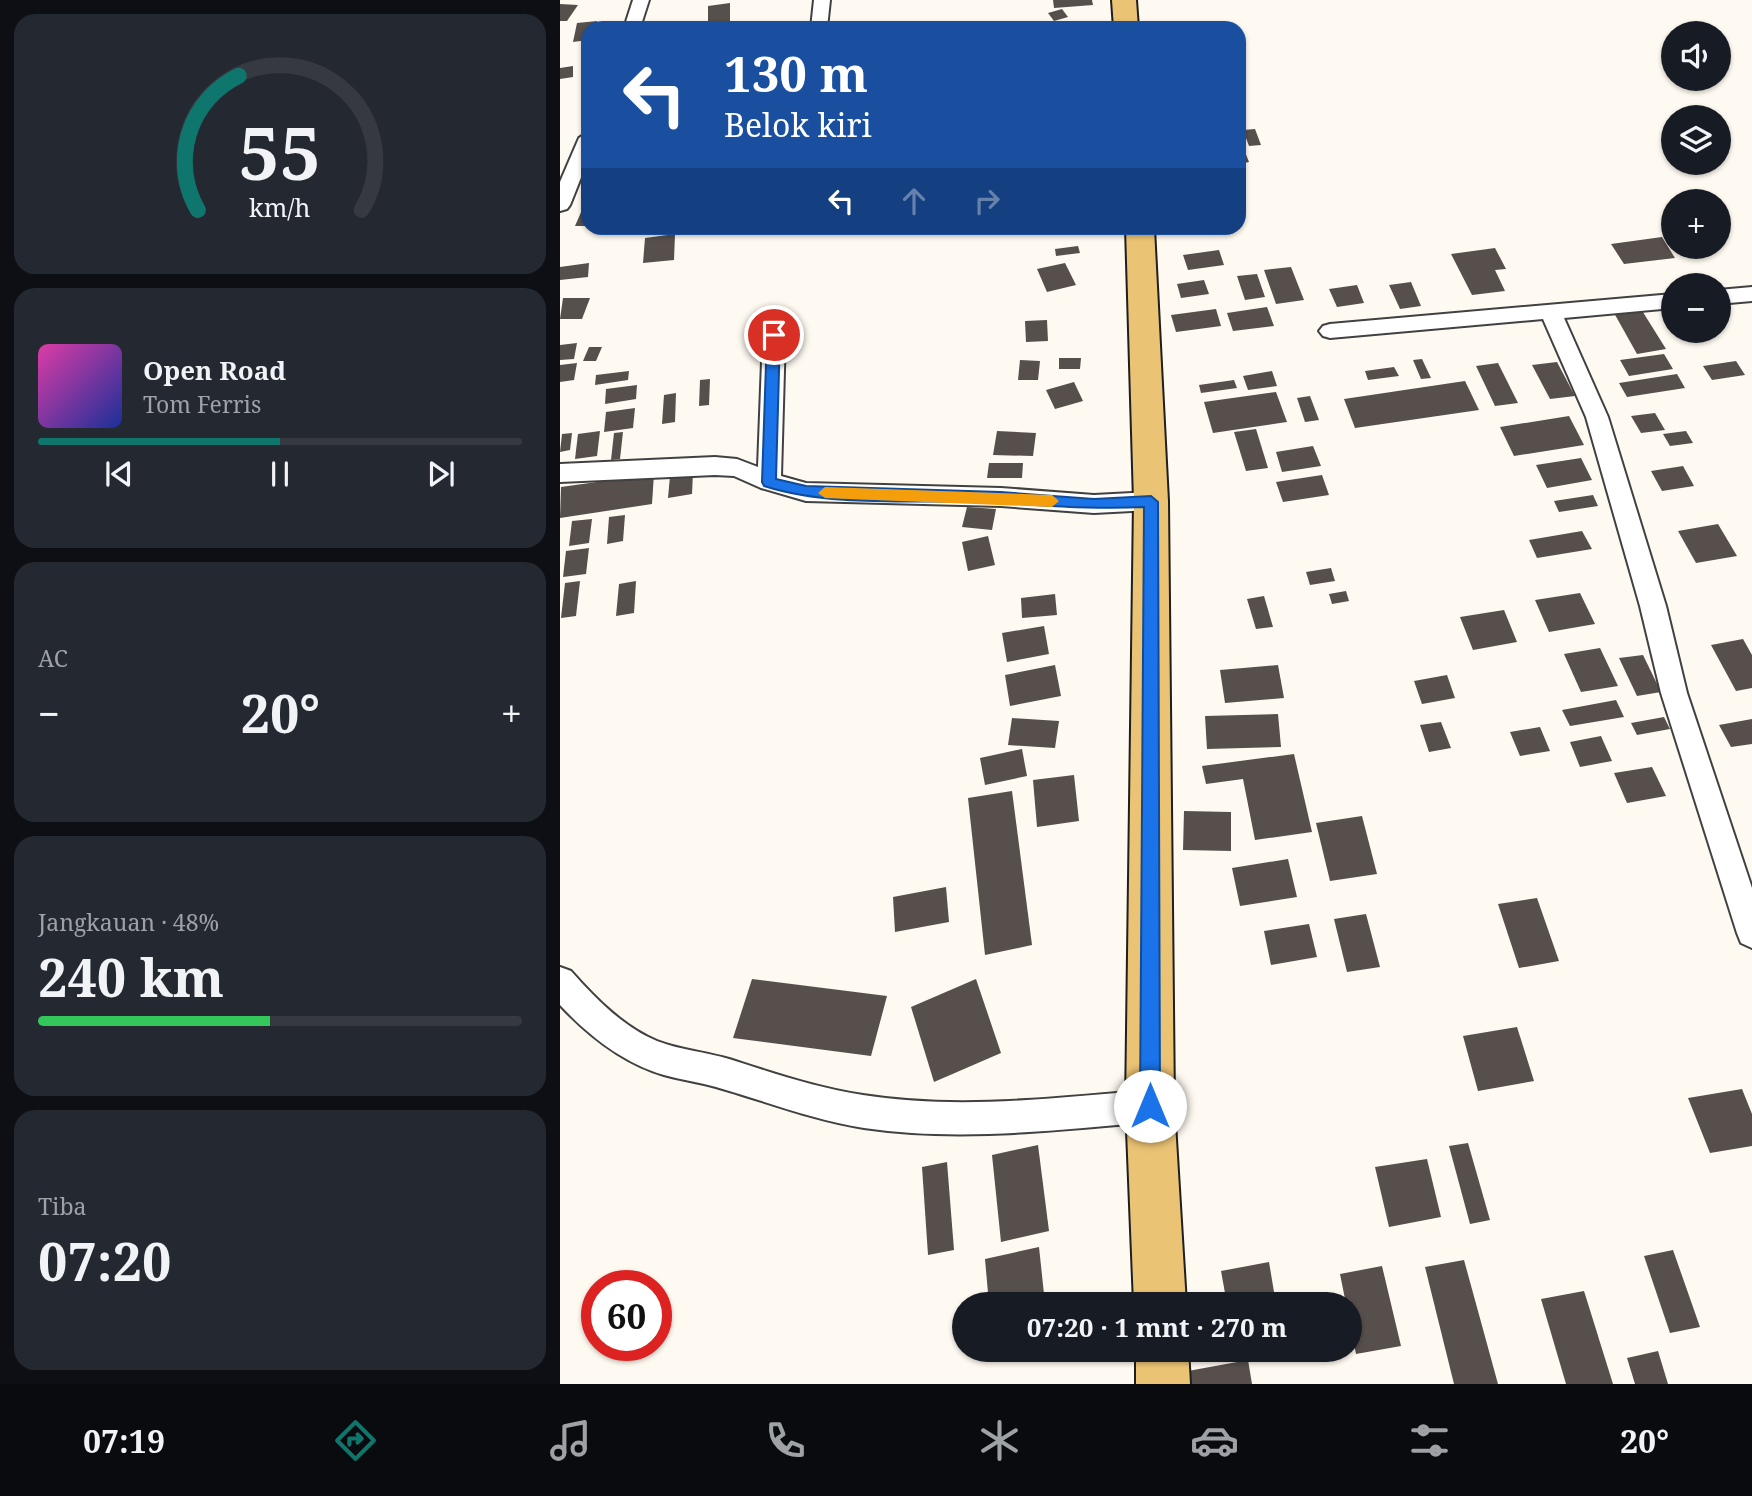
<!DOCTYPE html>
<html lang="id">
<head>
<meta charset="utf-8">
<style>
  :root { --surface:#171b24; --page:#242831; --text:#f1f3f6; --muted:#9ea1a6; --line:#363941; --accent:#0f766e }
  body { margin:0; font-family:"Noto Serif",serif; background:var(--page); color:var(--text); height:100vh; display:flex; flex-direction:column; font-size:26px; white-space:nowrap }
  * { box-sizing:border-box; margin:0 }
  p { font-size:23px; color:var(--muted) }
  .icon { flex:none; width:38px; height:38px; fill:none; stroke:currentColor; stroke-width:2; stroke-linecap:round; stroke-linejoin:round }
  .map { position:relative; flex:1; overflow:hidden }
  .details { display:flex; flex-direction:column; gap:14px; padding:14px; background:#0d0f14; width:560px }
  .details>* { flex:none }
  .top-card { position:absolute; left:21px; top:21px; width:665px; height:214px; border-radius:21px; box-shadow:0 2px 5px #0004; background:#1a4fa0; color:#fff; overflow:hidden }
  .tools { position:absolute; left:1101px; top:21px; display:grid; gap:14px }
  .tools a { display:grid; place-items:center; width:70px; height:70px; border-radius:50%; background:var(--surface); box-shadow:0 2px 5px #0004; font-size:35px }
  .speed { position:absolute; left:21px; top:1270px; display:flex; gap:14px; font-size:35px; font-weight:700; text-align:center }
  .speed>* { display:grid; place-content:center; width:91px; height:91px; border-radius:50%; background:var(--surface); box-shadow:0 2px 5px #0004; line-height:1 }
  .speed .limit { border:10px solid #d22; background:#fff; color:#111 }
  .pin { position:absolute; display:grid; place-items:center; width:60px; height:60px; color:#fff; margin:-30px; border:4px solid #fff; border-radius:50%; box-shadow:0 2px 7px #0007 }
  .me { position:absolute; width:77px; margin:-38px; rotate:0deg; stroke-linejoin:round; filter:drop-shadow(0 0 5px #0008) }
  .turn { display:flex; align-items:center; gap:24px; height:147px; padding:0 28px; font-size:32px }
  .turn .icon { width:91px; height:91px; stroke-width:2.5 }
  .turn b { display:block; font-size:49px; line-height:60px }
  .lanes { display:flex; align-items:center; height:66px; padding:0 28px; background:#0003; justify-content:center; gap:35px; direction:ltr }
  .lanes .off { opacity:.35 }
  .big { font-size:52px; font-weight:700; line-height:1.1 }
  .details .tile { flex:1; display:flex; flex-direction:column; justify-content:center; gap:10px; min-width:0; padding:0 24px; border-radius:21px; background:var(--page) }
  .details .dial { align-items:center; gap:0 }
  .dial svg { height:182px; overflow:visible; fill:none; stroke:var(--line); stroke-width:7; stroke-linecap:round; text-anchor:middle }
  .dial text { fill:var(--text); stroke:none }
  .song { display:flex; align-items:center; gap:21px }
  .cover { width:84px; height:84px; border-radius:10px; background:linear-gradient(135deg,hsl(320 70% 55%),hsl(230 70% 35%)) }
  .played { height:7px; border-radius:4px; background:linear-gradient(90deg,var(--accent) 50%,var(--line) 50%) }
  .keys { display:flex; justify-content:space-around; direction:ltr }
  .heat { display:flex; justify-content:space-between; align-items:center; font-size:38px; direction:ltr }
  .charge { height:10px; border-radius:5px; background:linear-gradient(90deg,#34c759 48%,var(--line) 0) }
  .trip { position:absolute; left:392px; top:1292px; width:410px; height:70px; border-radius:35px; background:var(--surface); box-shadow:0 2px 5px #0004; font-weight:700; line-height:70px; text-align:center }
  .menu { display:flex; height:112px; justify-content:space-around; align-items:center; background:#090b0e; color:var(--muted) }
  .menu .icon { width:49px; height:49px }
  .menu .selected { color:var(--accent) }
  .menu b { font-size:32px; color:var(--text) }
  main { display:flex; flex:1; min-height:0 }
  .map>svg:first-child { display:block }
  .building { fill:#564f4c }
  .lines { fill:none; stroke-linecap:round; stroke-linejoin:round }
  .minor-casing { stroke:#414141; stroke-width:4 }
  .primary-casing { stroke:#1f1f1f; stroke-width:4 }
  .minor { fill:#fff; fill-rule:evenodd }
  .primary { fill:#ebc374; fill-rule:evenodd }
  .route { fill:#1a73e8; stroke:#114b97; stroke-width:2 }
  .slow { fill:#f59e0b }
</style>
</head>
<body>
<main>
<section class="details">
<div class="tile dial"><svg viewBox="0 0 100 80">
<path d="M14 69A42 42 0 1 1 86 69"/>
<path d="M14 69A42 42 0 0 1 32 10" stroke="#0f766e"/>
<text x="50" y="56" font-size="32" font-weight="700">55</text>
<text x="50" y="72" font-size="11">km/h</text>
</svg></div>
<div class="tile">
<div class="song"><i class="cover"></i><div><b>Open Road</b><p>Tom Ferris</p></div></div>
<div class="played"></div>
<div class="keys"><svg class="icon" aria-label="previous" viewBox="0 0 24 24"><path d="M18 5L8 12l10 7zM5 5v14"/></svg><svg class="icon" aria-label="pause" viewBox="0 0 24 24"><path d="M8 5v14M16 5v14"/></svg><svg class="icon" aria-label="next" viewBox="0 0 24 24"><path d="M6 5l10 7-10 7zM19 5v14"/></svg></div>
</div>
<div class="tile"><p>AC</p>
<div class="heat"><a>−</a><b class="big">20°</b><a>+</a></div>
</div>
<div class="tile"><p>Jangkauan · 48%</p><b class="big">240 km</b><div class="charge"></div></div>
<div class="tile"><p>Tiba</p><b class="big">07:20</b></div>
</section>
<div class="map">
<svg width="1192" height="1384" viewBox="0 0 1192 1384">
  <rect width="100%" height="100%" fill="#fefaf1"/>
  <g class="building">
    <polygon points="493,0 532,0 533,5 494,8"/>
    <polygon points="170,3 170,25 148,27 148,6"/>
    <polygon points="0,4 18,5 7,21 0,21"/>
    <polygon points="502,9 508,17 494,21 488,13"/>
    <polygon points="37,21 36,28 28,28 28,40 13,42 17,23"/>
    <polygon points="13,66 13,77 0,79 0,68"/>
    <polygon points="695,129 701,145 689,146 683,130"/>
    <polygon points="681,142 689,162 679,164 679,143"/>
    <polygon points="25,203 28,203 28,226 15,226"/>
    <polygon points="115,234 114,260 83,263 85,238"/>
    <polygon points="1102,237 1115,258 1064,264 1051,244"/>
    <polygon points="518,246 520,253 496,256 495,249"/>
    <polygon points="935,248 946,269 935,270 945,291 912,295 891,254"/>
    <polygon points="659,250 664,265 628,270 623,255"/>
    <polygon points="29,263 28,277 0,280 0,267"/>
    <polygon points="505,263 516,285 487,292 477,269"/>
    <polygon points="731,267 744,300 716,304 704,270"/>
    <polygon points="697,274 705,297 685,300 677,276"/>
    <polygon points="644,280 649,294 621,298 617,284"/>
    <polygon points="851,282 861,306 840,309 829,285"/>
    <polygon points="797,285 804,303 777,307 769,289"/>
    <polygon points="3,298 30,298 22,319 0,319"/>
    <polygon points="707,307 714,326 673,331 667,313"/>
    <polygon points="656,309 661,326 616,332 611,315"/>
    <polygon points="1081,309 1106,349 1077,354 1054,313"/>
    <polygon points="487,320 488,341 466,342 465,321"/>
    <polygon points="17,343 14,359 0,360 0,345"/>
    <polygon points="29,347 42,347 36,361 23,361"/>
    <polygon points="1104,354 1113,369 1069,376 1060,360"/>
    <polygon points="499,358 521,358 520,369 499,369"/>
    <polygon points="862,359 871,378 861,379 853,360"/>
    <polygon points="460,360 480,361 478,380 458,380"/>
    <polygon points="1176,361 1185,375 1152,380 1143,366"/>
    <polygon points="997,362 1015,396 990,399 972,365"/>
    <polygon points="17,363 14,380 0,382 0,365"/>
    <polygon points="938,363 958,403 935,406 916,366"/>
    <polygon points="834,367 839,376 808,380 805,371"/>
    <polygon points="69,371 68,380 35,385 36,375"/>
    <polygon points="712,371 717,386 688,390 683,376"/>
    <polygon points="1117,374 1125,388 1067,397 1059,383"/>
    <polygon points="150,379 149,405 139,406 140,380"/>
    <polygon points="674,380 677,388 641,393 639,385"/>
    <polygon points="905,381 919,410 795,428 784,399"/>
    <polygon points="514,382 523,401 495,409 486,390"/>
    <polygon points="77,385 76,399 45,404 46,389"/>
    <polygon points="716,392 727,422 653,433 644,402"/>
    <polygon points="116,393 115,422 102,424 104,395"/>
    <polygon points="750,396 759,420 745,422 737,398"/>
    <polygon points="75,408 73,428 44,432 46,412"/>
    <polygon points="1095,413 1105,430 1081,433 1071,416"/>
    <polygon points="1009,416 1024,445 954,456 940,427"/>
    <polygon points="696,429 708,468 686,471 674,432"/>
    <polygon points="40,431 37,456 15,459 18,434"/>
    <polygon points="437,431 476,433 473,456 433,455"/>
    <polygon points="1126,431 1133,443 1110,446 1103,434"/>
    <polygon points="63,432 60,459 51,460 54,433"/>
    <polygon points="12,433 10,450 0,452 2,434"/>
    <polygon points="753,446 761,466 722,472 716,452"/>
    <polygon points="1021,458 1032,480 987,488 976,465"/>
    <polygon points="429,463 463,463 462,478 427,478"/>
    <polygon points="1123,466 1134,486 1102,491 1091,471"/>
    <polygon points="133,472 132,494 108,498 110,476"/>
    <polygon points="94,474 92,504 0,518 1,487"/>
    <polygon points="762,475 769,495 723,502 716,482"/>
    <polygon points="1033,495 1038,506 999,512 994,501"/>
    <polygon points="407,507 436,509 432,530 402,527"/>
    <polygon points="65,515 63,541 47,544 49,517"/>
    <polygon points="32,519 29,543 9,546 12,521"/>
    <polygon points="1158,524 1177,556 1136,563 1118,531"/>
    <polygon points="1022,531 1032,549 977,558 969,540"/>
    <polygon points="428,536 435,565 408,571 402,542"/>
    <polygon points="29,548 26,574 3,577 6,551"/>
    <polygon points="771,568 775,581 750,585 746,572"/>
    <polygon points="20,581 16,616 1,618 5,583"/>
    <polygon points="76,581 74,613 56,616 59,584"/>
    <polygon points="786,591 789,601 772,604 769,594"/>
    <polygon points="1020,593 1035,624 989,632 975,600"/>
    <polygon points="495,594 497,615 462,618 461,598"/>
    <polygon points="704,596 713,627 696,629 687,599"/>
    <polygon points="944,610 957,642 913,650 900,617"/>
    <polygon points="484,626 489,654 447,662 442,633"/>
    <polygon points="1183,639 1192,655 1192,688 1176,691 1151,645"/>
    <polygon points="1040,648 1058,686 1021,692 1004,654"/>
    <polygon points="1083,655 1101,692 1077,696 1059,658"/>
    <polygon points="495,665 501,696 450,706 445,675"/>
    <polygon points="718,665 724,698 665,703 660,670"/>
    <polygon points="887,675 895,698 862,704 854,681"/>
    <polygon points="1056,700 1064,717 1010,726 1002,710"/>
    <polygon points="718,714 721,747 647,749 645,716"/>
    <polygon points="1104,717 1110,729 1077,735 1071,723"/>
    <polygon points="452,718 499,721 495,748 448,745"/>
    <polygon points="1192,719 1192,744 1171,747 1159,725"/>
    <polygon points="881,722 891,748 869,752 860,725"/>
    <polygon points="980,727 990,751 960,756 950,732"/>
    <polygon points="1041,736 1052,761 1020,767 1010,742"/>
    <polygon points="462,749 467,776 425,785 420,758"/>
    <polygon points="734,754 752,832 695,840 683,779 646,784 642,766"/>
    <polygon points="1092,767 1106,796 1067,803 1054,773"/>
    <polygon points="514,775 519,821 477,827 473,780"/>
    <polygon points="452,791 472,945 425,955 408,798"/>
    <polygon points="624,811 671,812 671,851 623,850"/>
    <polygon points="802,816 817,874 770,881 756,823"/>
    <polygon points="728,859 737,897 680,906 672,868"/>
    <polygon points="386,887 389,922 335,932 333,897"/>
    <polygon points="977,898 999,961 959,968 938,904"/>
    <polygon points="806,914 820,967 787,972 774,919"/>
    <polygon points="749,924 757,957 711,965 704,931"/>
    <polygon points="192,979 327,996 311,1056 173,1038"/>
    <polygon points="416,979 441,1053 374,1082 351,1007"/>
    <polygon points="957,1027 974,1081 918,1091 903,1036"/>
    <polygon points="1182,1089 1192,1114 1192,1146 1150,1153 1128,1098"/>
    <polygon points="908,1143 930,1220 910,1224 889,1146"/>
    <polygon points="478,1145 489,1231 441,1242 432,1155"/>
    <polygon points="867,1159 881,1217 829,1227 815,1167"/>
    <polygon points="387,1162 394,1250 368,1255 362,1167"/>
    <polygon points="479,1247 484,1294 443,1304 429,1304 425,1259"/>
    <polygon points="1113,1250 1140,1327 1110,1333 1084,1256"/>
    <polygon points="904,1260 938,1384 894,1384 865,1267"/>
    <polygon points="709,1262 716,1304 667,1304 661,1271"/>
    <polygon points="822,1266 841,1346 796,1354 789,1320 789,1304 786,1304 780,1274"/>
    <polygon points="1024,1291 1053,1384 1006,1384 981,1299"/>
    <polygon points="1098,1351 1108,1384 1075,1384 1067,1358"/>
    <polygon points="688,1360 692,1384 630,1384 628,1371"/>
  </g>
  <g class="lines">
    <g class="minor-casing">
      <g id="minor">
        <polygon points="73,0 89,0 80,28 64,28"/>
        <polygon points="254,0 270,0 267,28 251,28"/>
        <polygon points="28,132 28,160 10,205 7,209 0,211 0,182 19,138"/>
        <polygon points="1192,287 1192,301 1158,304 1158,290"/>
        <polygon points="1113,294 1113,308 1004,318 1048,417 1106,606 1127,693 1192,888 1192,948 1181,943 1177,933 1101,693 1080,606 1026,417 983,319 770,338 763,336 759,331 763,326 770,324"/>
        <polygon points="214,328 221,330 225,335 221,476 246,483 441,488 534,495 591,492 599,495 603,501 599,507 591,510 534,513 441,506 246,501 201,488 174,476 155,475 0,482 0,464 155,457 177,459 198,467 203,335 207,330"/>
        <path d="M0,967L11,971C35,998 63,1027 97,1041C120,1050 146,1052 169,1059C213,1073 257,1088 303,1095C398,1110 495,1098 590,1090L601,1095L606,1106L601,1117L590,1122C496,1130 399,1142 304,1128C253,1120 205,1101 156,1087C139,1082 121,1080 104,1075C63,1063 29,1036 0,1005Z"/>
      </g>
    </g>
    <g class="primary-casing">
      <g id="primary">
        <polygon points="552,0 576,0 578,28 554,28"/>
        <polygon points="566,228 594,228 608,501 614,1106 626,1304 574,1304 566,1106 574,501"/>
        <polygon points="576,1349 628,1349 630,1384 576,1384"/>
      </g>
    </g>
    <use href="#minor" class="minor"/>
    <use href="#primary" class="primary"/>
  </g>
  <path class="route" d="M214,331L220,335L216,479L246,486L441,492L534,499L591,496L598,502L600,1106L597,1113L590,1116L583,1113L580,1106L584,507C528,510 474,504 418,502C349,500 270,507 204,486L202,482L207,335Z"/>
  <polygon class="slow" points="265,487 492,495 499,501 492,507 265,498 258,493"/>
</svg>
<div class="tools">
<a><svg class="icon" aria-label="sound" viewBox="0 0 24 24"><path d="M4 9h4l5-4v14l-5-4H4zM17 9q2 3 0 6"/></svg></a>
<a><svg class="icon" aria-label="layers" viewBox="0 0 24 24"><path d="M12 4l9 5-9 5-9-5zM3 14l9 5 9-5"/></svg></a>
<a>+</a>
<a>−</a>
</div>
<div class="speed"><div class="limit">60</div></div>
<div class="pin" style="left:214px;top:335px;background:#d93025"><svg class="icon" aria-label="arrive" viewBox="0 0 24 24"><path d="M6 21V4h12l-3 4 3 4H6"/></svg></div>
<svg class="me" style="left:590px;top:1106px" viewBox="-20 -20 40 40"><circle r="19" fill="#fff"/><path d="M0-13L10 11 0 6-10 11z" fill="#1a73e8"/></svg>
<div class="trip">07:20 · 1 mnt · 270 m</div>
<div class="top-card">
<div class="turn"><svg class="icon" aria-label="left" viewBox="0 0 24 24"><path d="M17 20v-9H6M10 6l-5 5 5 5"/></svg><div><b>130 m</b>Belok kiri</div></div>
<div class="lanes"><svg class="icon" aria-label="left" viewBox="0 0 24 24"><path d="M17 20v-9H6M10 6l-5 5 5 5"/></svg><svg class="icon off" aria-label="ahead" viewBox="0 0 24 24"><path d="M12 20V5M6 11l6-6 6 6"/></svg><svg class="icon off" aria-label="right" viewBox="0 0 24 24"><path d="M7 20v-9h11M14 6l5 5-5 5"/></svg></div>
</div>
</div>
</main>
<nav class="menu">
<b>07:19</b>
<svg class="icon selected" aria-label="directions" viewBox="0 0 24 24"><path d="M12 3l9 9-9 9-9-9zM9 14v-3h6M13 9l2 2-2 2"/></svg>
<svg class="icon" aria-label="music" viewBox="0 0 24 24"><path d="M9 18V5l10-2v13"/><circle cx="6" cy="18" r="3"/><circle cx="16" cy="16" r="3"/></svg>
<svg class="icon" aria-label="phone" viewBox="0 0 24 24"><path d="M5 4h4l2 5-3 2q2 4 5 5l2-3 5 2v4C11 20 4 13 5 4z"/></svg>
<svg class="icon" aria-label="climate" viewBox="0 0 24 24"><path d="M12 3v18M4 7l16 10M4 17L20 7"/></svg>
<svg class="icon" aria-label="car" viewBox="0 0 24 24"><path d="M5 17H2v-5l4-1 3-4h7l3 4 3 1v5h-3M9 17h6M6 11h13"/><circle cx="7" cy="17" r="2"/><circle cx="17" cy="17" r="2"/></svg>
<svg class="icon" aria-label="filters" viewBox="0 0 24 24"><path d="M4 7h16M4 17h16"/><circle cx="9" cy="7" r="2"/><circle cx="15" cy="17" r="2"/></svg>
<b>20°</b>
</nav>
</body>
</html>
